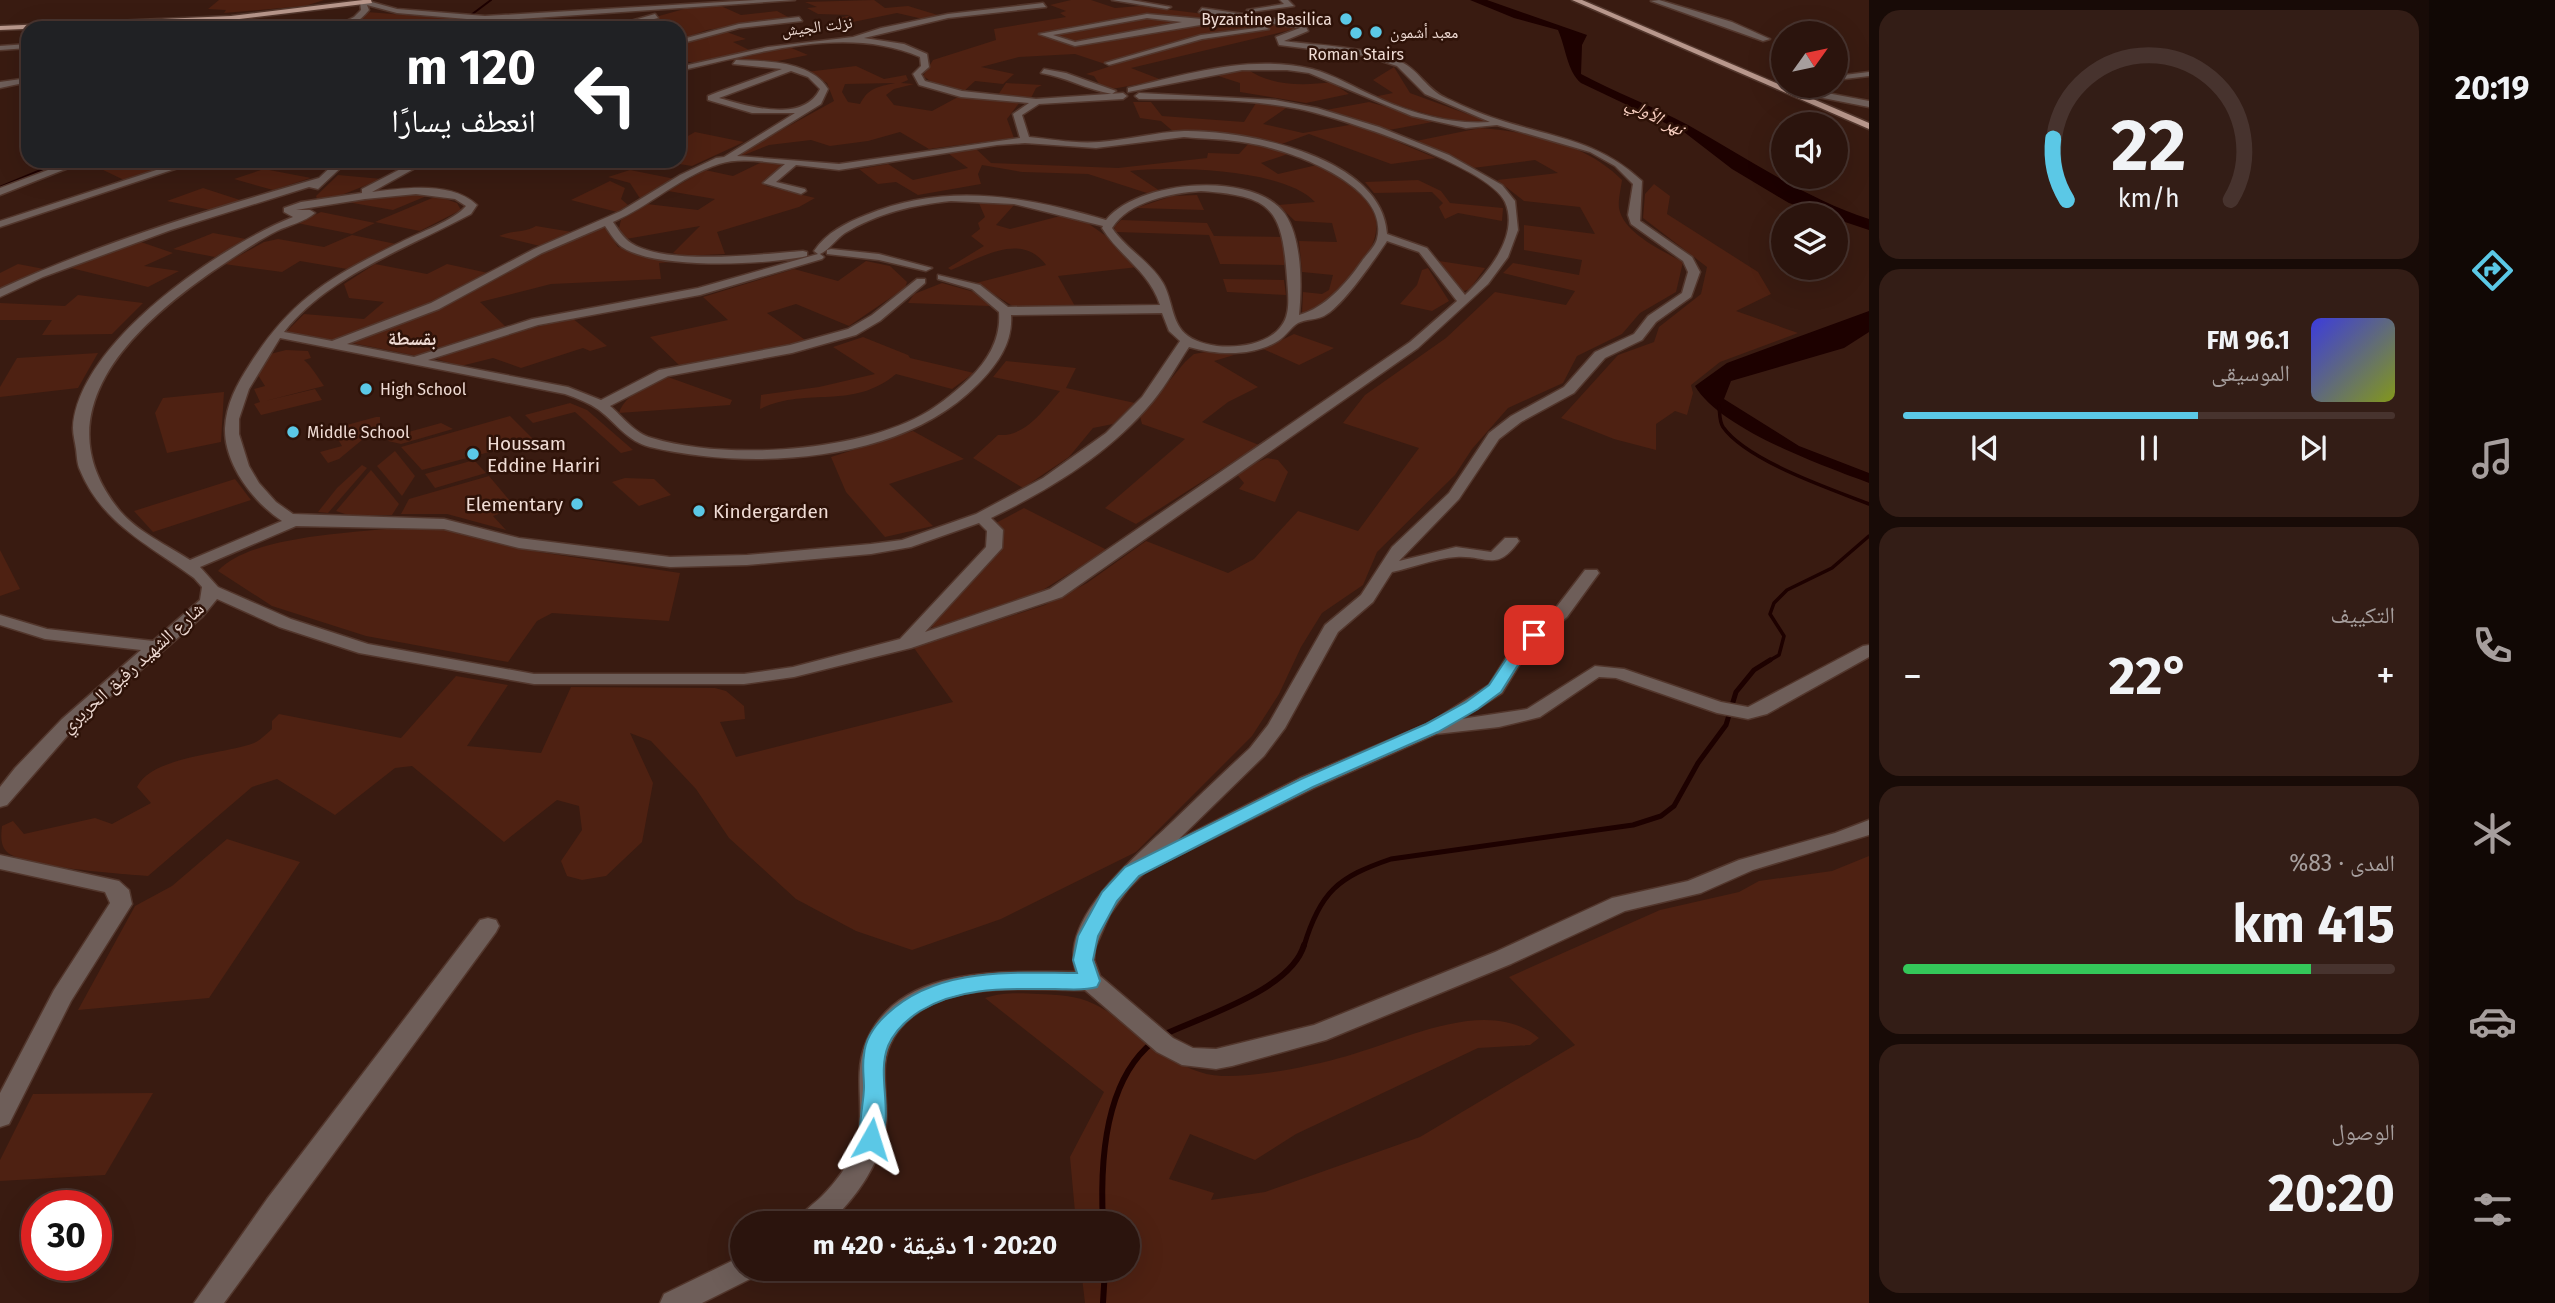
<!DOCTYPE html>
<html lang="ar">
<head>
<meta charset="utf-8">
<style>
  :root { --surface:#2b140d; --page:#331d16; --text:#f1f3f6; --muted:#a69e9d; --line:#47332e; --accent:#5bc8e6 }
  body { margin:0; font-family:"Fira Sans","Noto Naskh Arabic",sans-serif; background:var(--page); color:var(--text); direction:rtl; height:100vh; display:flex; flex-direction:column; font-size:26px; white-space:nowrap }
  * { box-sizing:border-box; margin:0 }
  p { font-size:23px; color:var(--muted) }
  .icon { flex:none; width:38px; height:38px; fill:none; stroke:currentColor; stroke-width:2; stroke-linecap:round; stroke-linejoin:round }
  .map { position:relative; flex:1; overflow:hidden; direction:ltr }
  .details { display:flex; flex-direction:column; gap:10px; padding:10px; background:#180b07; width:560px }
  .details>* { flex:none }
  .hud { position:absolute; left:21px; top:21px; width:665px; height:147px; border-radius:21px; box-shadow:0 7px 28px #0002,0 0 0 2px var(--line); direction:rtl; background:#202124; color:#fff; overflow:hidden }
  .needle { width:46px; rotate:57deg }
  .fabs { position:absolute; left:1771px; top:21px; display:grid; gap:14px }
  .fabs a { display:grid; place-items:center; width:77px; height:77px; border-radius:50%; background:var(--surface); box-shadow:0 7px 28px #0002,0 0 0 2px var(--line); font-size:35px }
  .speed { position:absolute; left:21px; top:1190px; display:flex; gap:14px; font-size:35px; font-weight:700; text-align:center }
  .speed>* { display:grid; place-content:center; width:91px; height:91px; border-radius:50%; background:var(--surface); box-shadow:0 7px 28px #0002,0 0 0 2px var(--line); line-height:1 }
  .speed .limit { border:10px solid #d22; background:#fff; color:#111 }
  .pin { position:absolute; display:grid; place-items:center; width:60px; height:60px; color:#fff; margin:-30px; border-radius:14px; box-shadow:0 4px 10px #0006 }
  .me { position:absolute; width:77px; margin:-38px; rotate:6deg; stroke-linejoin:round; filter:drop-shadow(0 0 5px #0008) }
  .turn { display:flex; align-items:center; gap:24px; height:147px; padding:0 35px; font-size:32px }
  .turn .icon { width:91px; height:91px; stroke-width:2.5 }
  .turn b { display:block; font-size:49px; line-height:60px }
  .big { font-size:52px; font-weight:700; line-height:1.1 }
  .details .tile { flex:1; display:flex; flex-direction:column; justify-content:center; gap:10px; min-width:0; padding:0 24px; border-radius:21px; background:var(--page) }
  .details .dial { align-items:center; gap:0 }
  .dial svg { height:182px; overflow:visible; fill:none; stroke:var(--line); stroke-width:7; stroke-linecap:round; text-anchor:middle }
  .dial text { fill:var(--text); stroke:none }
  .song { display:flex; align-items:center; gap:21px }
  .cover { width:84px; height:84px; border-radius:10px; background:linear-gradient(135deg,hsl(240 70% 55%),hsl(70 70% 35%)) }
  .played { height:7px; border-radius:4px; background:linear-gradient(90deg,var(--accent) 60%,var(--line) 60%) }
  .keys { display:flex; justify-content:space-around; direction:ltr }
  .heat { display:flex; justify-content:space-between; align-items:center; font-size:38px; direction:ltr }
  .charge { height:10px; border-radius:5px; background:linear-gradient(90deg,#34c759 83%,var(--line) 0) }
  .trip { position:absolute; left:730px; top:1211px; width:410px; height:70px; border-radius:35px; background:var(--surface); box-shadow:0 7px 28px #0002,0 0 0 2px var(--line); font-weight:700; line-height:70px; text-align:center; direction:rtl }
  main { display:flex; flex:1; min-height:0 }
  .menu { display:flex; flex-direction:column; width:126px; justify-content:space-around; align-items:center; background:#110805; color:var(--muted) }
  .menu .icon { width:49px; height:49px }
  .menu .on { color:var(--accent) }
  .menu b { font-size:32px; color:var(--text) }
  .map>svg:first-child { display:block }
  .green { fill:#4e2112; fill-rule:evenodd }
  .water { fill:#1d0100 }
  .lines { fill:none; stroke-linecap:round; stroke-linejoin:round }
  .stream-far4 { stroke:#1d0100; stroke-width:2 }
  .stream-far3 { stroke:#1d0100; stroke-width:2.5 }
  .stream-far2 { stroke:#1d0100; stroke-width:3.5 }
  .stream-far1 { stroke:#1d0100; stroke-width:5 }
  .stream { stroke:#1d0100; stroke-width:6 }
  .minor-casing { stroke:#52362c; stroke-width:3 }
  .major-casing { stroke:#52362c; stroke-width:3 }
  .minor { fill:#6e5e59; fill-rule:evenodd }
  .major { fill:#b8978c; fill-rule:evenodd }
  .route { fill:#5bc8e6; stroke:#3b8296; stroke-width:2 }
  .poi-dot { fill:#5bc8e6; stroke:#2e1208; stroke-width:2.5 }
  .labels { text-anchor:middle; stroke-width:5; stroke-linejoin:round; paint-order:stroke }
  .far-poi-label { font-size:16px; fill:#efdbd4; stroke:#2e1208; text-anchor:start }
  .far-street-label { font-size:16px; fill:#efdbd4; stroke:#2e1208 }
  .far-water-label { font-size:18px; font-style:italic; fill:#fad0c2; stroke:#2e1208 }
  .far-quarter-label { font-size:19px; font-weight:bold; fill:#efdbd4; stroke:#2e1208 }
  .poi-label { font-size:19px; fill:#efdbd4; stroke:#2e1208; text-anchor:start }
  .street-label { font-size:19px; fill:#efdbd4; stroke:#2e1208 }
</style>
</head>
<body>
<main>
<nav class="menu">
<b>20:19</b>
<svg class="icon on" aria-label="directions" viewBox="0 0 24 24"><path d="M12 3l9 9-9 9-9-9zM9 14v-3h6M13 9l2 2-2 2"/></svg>
<svg class="icon" aria-label="music" viewBox="0 0 24 24"><path d="M9 18V5l10-2v13"/><circle cx="6" cy="18" r="3"/><circle cx="16" cy="16" r="3"/></svg>
<svg class="icon" aria-label="phone" viewBox="0 0 24 24"><path d="M5 4h4l2 5-3 2q2 4 5 5l2-3 5 2v4C11 20 4 13 5 4z"/></svg>
<svg class="icon" aria-label="climate" viewBox="0 0 24 24"><path d="M12 3v18M4 7l16 10M4 17L20 7"/></svg>
<svg class="icon" aria-label="car" viewBox="0 0 24 24"><path d="M5 17H2v-5l4-1 3-4h7l3 4 3 1v5h-3M9 17h6M6 11h13"/><circle cx="7" cy="17" r="2"/><circle cx="17" cy="17" r="2"/></svg>
<svg class="icon" aria-label="filters" viewBox="0 0 24 24"><path d="M4 7h16M4 17h16"/><circle cx="9" cy="7" r="2"/><circle cx="15" cy="17" r="2"/></svg>
</nav>
<section class="details">
<div class="tile dial"><svg viewBox="0 0 100 80">
<path d="M14 69A42 42 0 1 1 86 69"/>
<path d="M14 69A42 42 0 0 1 8 42" stroke="#5bc8e6"/>
<text x="50" y="56" font-size="32" font-weight="700">22</text>
<text x="50" y="72" font-size="11">km/h</text>
</svg></div>
<div class="tile">
<div class="song"><i class="cover"></i><div><b>96.1 FM</b><p>الموسيقى</p></div></div>
<div class="played"></div>
<div class="keys"><svg class="icon" aria-label="previous" viewBox="0 0 24 24"><path d="M18 5L8 12l10 7zM5 5v14"/></svg><svg class="icon" aria-label="pause" viewBox="0 0 24 24"><path d="M8 5v14M16 5v14"/></svg><svg class="icon" aria-label="next" viewBox="0 0 24 24"><path d="M6 5l10 7-10 7zM19 5v14"/></svg></div>
</div>
<div class="tile"><p>التكييف</p>
<div class="heat"><a>−</a><b class="big">22°</b><a>+</a></div>
</div>
<div class="tile"><p>المدى · 83%</p><b class="big">415 km</b><div class="charge"></div></div>
<div class="tile"><p>الوصول</p><b class="big">20:20</b></div>
</section>
<div class="map">
<svg width="1869" height="1303" viewBox="0 0 1869 1303">
  <rect width="100%" height="100%" fill="#391b11"/>
  <g class="green">
    <polygon points="219,0 324,0 305,6 224,13 226,10 208,9"/>
    <polygon points="874,0 885,8 908,6 941,16 923,19 897,13 848,23 839,18 851,15 818,14 807,8 817,7 805,2"/>
    <polygon points="1071,0 1091,0 1115,8 1140,6 1293,25 1299,28 1131,68 1162,80 1112,89 1101,87 1094,76 1086,74 1111,66 1075,54 1019,57 981,67 1014,74 1003,84 975,81 962,93 939,87 923,76 933,60 996,40 994,29 1066,17 1060,13 1066,11 1050,5"/>
    <polygon points="721,6 741,15 777,11 790,18 707,30 679,40 679,28 634,23 684,9"/>
    <polygon points="367,12 460,19 420,28 344,28 361,20"/>
    <polygon points="724,31 746,39 733,42 749,50 695,63 679,60 679,44"/>
    <polygon points="789,47 808,55 768,63 726,60"/>
    <path d="M856,66L884,79L906,75L908,80L901,83L914,84L894,89L886,95L894,105L932,111L958,97L1020,102L1007,119L1014,138L929,149L900,132L868,141L830,146L811,140L769,145L744,155L738,154L834,101L827,83L806,72ZM895,83C878,87 869,87 860,104L848,102L842,92L845,84Z"/>
    <path d="M1394,67L1410,93L1492,123C1451,124 1412,110 1373,97L1393,93L1373,80Z"/>
    <path d="M1247,69C1271,86 1303,86 1331,82L1349,94L1306,103L1240,92V83L1212,74Z"/>
    <polygon points="1006,83 1042,85 1036,88 1031,98 998,95"/>
    <polygon points="1133,102 1151,102 1162,116 1244,122 1256,103 1289,106 1263,124 1303,133 1355,124 1436,158 1391,164 1309,134 1279,145 1230,134 1175,133 1161,121 1140,118"/>
    <polygon points="1369,102 1438,121 1389,130 1326,110"/>
    <path d="M1480,128C1530,132 1586,143 1622,180C1621,188 1618,200 1619,208C1623,233 1663,251 1683,262L1676,292L1640,313L1622,334L1577,356L1563,383L1508,408L1472,449L1455,475L1377,552L1363,585L1322,613L1301,647L1279,694L1252,736L1136,852L1001,919L912,950L856,931L796,899L729,838L696,789L651,741L630,733L653,783L642,842L606,876L582,880L567,876L561,861L582,830L579,806L557,800L504,842L412,766L395,768L335,815L277,779L252,787L148,876C122,874 23,867 7,852C0,845 1,835 2,826L13,821L24,834L95,818L112,824L151,803L137,787C152,756 222,755 254,743C261,740 266,734 272,729V721L279,714L401,738L456,676L508,685L467,746L541,753L571,687L715,688L726,691L744,706L745,719L720,722L736,757L953,702L914,648L1045,605L1087,583L1146,541L1228,573L1254,559L1298,511L1358,531L1419,448L1343,423L1365,395L1446,338L1495,292L1566,305L1575,291L1503,273L1513,263L1579,275L1582,260L1524,250V225L1595,234L1580,207L1524,201L1497,180L1558,173L1535,160L1473,168L1416,141Z"/>
    <polygon points="695,132 744,142 692,166 659,161 679,161 679,141"/>
    <path d="M1249,143L1291,153L1261,163L1278,174L1317,165C1331,172 1347,180 1359,190C1408,234 1342,289 1308,315L1302,314L1303,292L1322,294L1329,290L1333,275L1302,272L1299,241L1337,242L1332,223L1295,221L1278,205L1315,202C1285,169 1174,166 1130,171L1160,191L1150,194L1088,174L1022,172L982,165L978,174L981,184L918,195L896,182L878,184L859,169L888,164L913,180L968,168L945,151L974,147L991,163L1118,168L1207,158L1208,153L1239,154Z"/>
    <polygon points="121,161 187,161 124,180 99,168"/>
    <polygon points="764,161 787,164 764,180 766,186 815,198 799,207 717,232 725,254 684,256 673,253 700,226 626,239 619,228 621,220 647,204 698,210 715,199 668,191 705,170 733,176"/>
    <polygon points="264,169 311,178 273,190 234,179"/>
    <polygon points="630,170 675,179 641,200 630,183 608,177"/>
    <polygon points="338,175 382,179 339,196 317,199 316,196"/>
    <polygon points="1418,180 1441,191 1450,203 1503,208 1502,221 1458,213 1445,219 1439,207 1443,203 1432,192 1374,193 1365,182"/>
    <polygon points="610,181 625,188 621,199 628,205 617,212 571,200"/>
    <polygon points="1654,184 1670,196 1667,214 1758,272 1771,294 1736,311 1798,333 1720,362 1691,385 1693,393 1687,415 1675,411 1656,424 1656,450 1614,439 1561,418 1618,355 1654,342 1659,327 1701,294 1707,267 1643,218 1645,194"/>
    <polygon points="203,188 243,201 211,210 167,201"/>
    <polygon points="412,194 429,195 393,210 347,202"/>
    <polygon points="1197,195 1204,210 1136,208 1172,196"/>
    <polygon points="437,196 457,203 461,210 420,231 375,222"/>
    <path d="M978,201L1015,204L996,225L1010,229L1064,215L1082,219L1113,241L1138,267L1058,276L1076,308L1014,307L976,283L1046,265C1021,231 981,258 951,270L948,268L984,246L971,236L980,229L978,223L985,217Z"/>
    <polygon points="321,212 375,223 352,234 297,223"/>
    <polygon points="1121,220 1207,223 1214,236 1284,237 1284,265 1220,264 1209,235 1116,232 1114,227"/>
    <path d="M536,226L572,232L540,246L499,236C512,230 525,233 536,226Z"/>
    <polygon points="600,227 605,227 618,247 683,261 659,263 661,279 551,284 480,302 507,328 417,356 352,343 441,307 562,242"/>
    <polygon points="213,233 246,239 215,257 173,249"/>
    <polygon points="352,235 396,244 353,270 300,261 282,272 224,264 264,242 278,239 324,247"/>
    <polygon points="138,241 173,253 144,266 179,271 148,287 67,267"/>
    <polygon points="866,261 890,266 907,282 905,288 849,326 796,304 767,313 808,342 679,365 650,337 728,320 703,297 794,269 838,281"/>
    <polygon points="1439,261 1485,268 1470,289 1461,292"/>
    <polygon points="18,264 44,269 0,290 0,273"/>
    <polygon points="375,264 427,274 447,264 488,273 446,298 344,338 332,341 285,333 304,314 364,319 384,302 349,298 344,284"/>
    <polygon points="1428,268 1449,301 1432,311 1400,304 1417,285 1422,270"/>
    <polygon points="1223,279 1284,280 1286,295 1227,292"/>
    <polygon points="942,283 978,293 990,306 908,303 914,294"/>
    <polygon points="78,295 143,303 112,334 42,335 52,320 0,320 0,303 65,306"/>
    <polygon points="572,318 607,346 590,351 583,348 521,368 493,358 461,366 436,359 501,336"/>
    <polygon points="1294,334 1334,348 1299,365 1263,349"/>
    <path d="M863,337L908,355L910,358L974,373L952,389L896,374C852,411 807,386 760,409L761,395L819,387L875,374L833,347Z"/>
    <path d="M286,350L308,351L311,358L304,360C312,367 317,376 324,386L265,401L315,389L322,400L261,415L254,404L260,402L254,389L265,386L258,375H255L270,354Z"/>
    <polygon points="1211,351 1234,355 1214,361 1258,387 1228,402 1202,422 1259,445 1136,524 1105,508 1185,439 1142,424 1140,416 1185,362 1194,354"/>
    <polygon points="98,353 78,388 0,397 0,387 17,358"/>
    <path d="M1006,361L1076,368L1066,388L1135,403L1113,424L1093,428L1069,457L1023,488L973,458L998,435C1026,437 1044,409 1060,391L993,377Z"/>
    <path d="M668,377L732,400L730,405L619,413C626,392 650,386 668,377Z"/>
    <polygon points="224,392 221,442 167,453 155,413 163,398"/>
    <polygon points="570,403 587,410 633,450 621,453 575,412 533,423 525,415"/>
    <polygon points="510,416 534,440 422,470 401,447"/>
    <polygon points="376,417 380,417 380,425 339,459 328,463 320,452 342,446 332,429"/>
    <polygon points="441,423 453,429 401,444 388,441 394,436"/>
    <polygon points="913,431 964,459 889,484 933,526 885,537 846,492 831,457"/>
    <polygon points="395,451 415,476 402,496 377,466"/>
    <polygon points="1267,458 1278,460 1288,472 1275,502 1239,489 1244,483 1235,472"/>
    <polygon points="474,460 486,473 435,488 425,474"/>
    <polygon points="362,465 367,468 328,513 318,512 337,488"/>
    <polygon points="371,470 399,504 392,515 348,515 336,511"/>
    <polygon points="489,476 516,508 493,516 506,530 447,514 401,514 409,499"/>
    <polygon points="625,478 654,479 671,495 639,506 612,482"/>
    <polygon points="235,479 251,500 153,532 134,511"/>
    <polygon points="1024,508 1107,550 1038,593 932,628 934,622 999,551 1001,530 996,523"/>
    <path d="M397,528L446,530L539,552L680,573L669,621L552,613L537,621L508,662L366,636L272,606L218,571C250,536 350,533 397,528Z"/>
    <polygon points="0,550 20,589 0,596"/>
    <polygon points="227,839 300,862 209,998 78,1010 135,906 172,886"/>
    <path d="M1869,856V1303H1085L1081,1269H1127V1223H1076L1070,1157L1104,1092L985,998C1003,992 1019,993 1038,994C1058,995 1076,995 1094,1004C1138,1025 1171,1074 1222,1076C1259,1077 1312,1066 1347,1056C1402,1041 1488,995 1539,1038L1530,1045L1478,1048L1296,1134L1255,1160L1190,1134L1169,1179L1214,1193L1211,1200L1265,1192L1420,1137L1575,1045L1509,977L1660,910L1739,892L1759,881L1832,871Z"/>
    <polygon points="153,1093 105,1175 0,1181 0,1160 33,1094"/>
  </g>
  <g class="water">
    <path d="M1470,0H1487L1587,35L1582,45L1581,74C1616,93 1653,106 1688,125C1747,158 1804,198 1869,219V230L1836,219V215H1825L1789,203L1732,169L1684,132L1581,83C1567,71 1566,48 1558,30L1514,18Z"/>
    <path d="M1869,311V332L1844,348L1731,381L1724,399L1799,446L1869,473V483C1823,466 1720,429 1695,386L1727,363Z"/>
  </g>
  <g class="lines">
    <g class="stream-far4">
      <polyline points="471,15 491,0"/>
      <polyline points="442,28 449,26"/>
    </g>
    <polyline class="stream-far3" points="0,187 63,161"/>
    <g class="stream-far2">
      <path d="M1719,406C1720,413 1719,421 1723,427C1747,461 1831,489 1869,504"/>
      <polyline points="1767,662 1779,655 1784,636 1770,614 1774,603 1787,590 1832,568 1869,536"/>
    </g>
    <path class="stream-far1" d="M1304,946C1320,892 1338,877 1391,859L1633,825L1661,816L1674,806L1698,763L1726,725L1736,692L1754,670L1770,660"/>
    <g class="stream">
      <path d="M1163,1035C1203,1016 1291,990 1304,945"/>
      <path d="M1103,1223C1100,1165 1103,1082 1153,1042"/>
      <polyline points="1103,1303 1105,1269"/>
    </g>
    <g class="minor-casing">
      <g id="minor">
        <path d="M756,0H795L490,21L397,13L367,5L369,10C359,22 349,28 333,28L354,17L361,10L360,2L368,1L397,9L485,16Z"/>
        <polygon points="1112,0 1131,0 1171,7 1167,9"/>
        <polygon points="1280,0 1288,0 1294,6 1251,12 1247,10 1284,4"/>
        <polygon points="1659,0 1732,22 1770,39 1763,41 1651,1"/>
        <path d="M1043,3L1046,7L948,18L864,38L904,44L927,54L929,67L921,74L925,81L962,91L1036,99L1123,93L1127,96L1123,99L1039,104L1022,115L1029,137C1051,139 1076,144 1099,142C1127,140 1156,132 1184,131C1246,130 1383,157 1387,234L1427,248L1465,295C1487,274 1520,236 1505,202C1489,166 1334,115 1294,108C1243,98 1190,100 1139,99L1135,96L1139,93L1275,100L1317,108L1379,127L1449,155L1502,185L1515,201L1518,230L1508,257L1488,284L1418,348L1062,597L911,648L794,677L744,684H534L359,653L279,627L217,599L203,616L75,727L7,805L0,807V787L15,768L62,719L141,650L45,639L0,625V615L47,629L153,641L200,600L202,587L194,578C151,546 102,524 80,470C77,464 77,456 76,449C75,442 73,435 73,428C77,343 222,245 293,217L284,212V208L301,202L362,193V189L416,161H428L372,192C405,188 451,181 477,205L471,214C408,248 329,275 284,332L332,341L431,303L534,249L621,211L680,175L716,158L724,157L795,113H752L708,100V96L718,92L782,69L733,64L736,60C766,61 811,61 828,89L821,104L737,156L839,164L1020,138L1013,114L1029,103L961,97L919,85L913,74L921,66L920,57C845,24 756,54 679,71V67L768,47L853,37L881,28L948,14ZM791,71L808,77L820,89C803,124 748,106 719,98ZM1184,137C1205,139 1227,139 1248,143C1287,149 1391,185 1377,239C1375,247 1366,255 1362,261C1346,284 1325,308 1299,315C1302,286 1302,239 1285,214C1254,170 1138,180 1106,220C1027,196 945,182 866,215C846,223 827,232 814,251L818,254L698,288L532,319L414,357L347,344L439,309L542,253L605,226C610,233 615,242 622,247C656,270 767,265 807,256V252L803,251C761,254 666,266 631,243C623,238 618,229 613,222C650,206 681,176 719,164C739,157 765,162 785,164L763,183L801,194L806,191L805,189L776,182L796,165L839,170L997,145L1025,143L1096,148ZM1201,191C1272,196 1282,208 1287,278C1288,293 1291,313 1282,325C1265,351 1210,352 1188,336C1171,324 1173,300 1163,283C1150,261 1126,249 1112,228C1129,201 1172,193 1201,191ZM416,194L455,199L466,206C455,220 418,233 401,242C332,276 292,298 250,364C237,384 226,404 225,428C224,464 253,502 282,521L190,560C167,545 138,532 120,511C34,406 147,314 231,259C246,249 261,239 277,231C289,225 305,222 315,213L310,210H296L365,199ZM951,201L1014,204L1103,226L1102,228C1120,257 1149,271 1160,305L1008,307L980,285L938,275V279L972,289L999,312C1001,339 988,360 970,378C953,394 935,409 914,419C846,452 724,460 652,438C634,433 623,417 610,406L668,376L792,353L856,335L880,321L925,283V279H917L872,315L848,329L790,345L659,370L601,400L568,387L428,360L538,325L700,295L822,259L824,257L820,254C829,250 836,239 845,233C878,213 913,205 951,201ZM1387,241L1419,252L1457,301L1410,342L1050,589L925,632L1002,548L1003,530L991,518C1051,489 1110,453 1153,401C1167,384 1177,365 1189,347C1217,355 1252,357 1278,341C1286,336 1291,327 1298,323C1306,319 1316,320 1324,316C1342,307 1375,259 1387,241ZM1162,313L1169,331L1180,341L1142,397L1106,433L1043,478L976,514L902,540L871,544L747,555L670,557L519,538L444,519L293,514L276,502L259,483L249,466L239,434V419L249,389L280,338L565,394C577,398 589,403 599,410C617,424 627,441 650,447C752,471 901,463 978,384C997,365 1013,343 1011,315ZM979,523L987,531L986,547L900,639L793,667L744,674H534L368,644L291,619L218,587L200,567L296,526L444,529L519,548L670,567L747,565L871,554L911,547Z"/>
        <path d="M1202,8L1304,23L1308,31L1284,41C1322,46 1366,46 1401,62C1418,69 1427,90 1446,98C1465,107 1486,116 1506,122C1558,138 1600,142 1642,181L1640,221L1692,257L1700,272L1691,297L1656,322L1642,340L1605,358L1574,393L1521,422L1499,439L1459,499L1399,561L1456,547L1491,552L1505,538H1517L1519,541C1496,573 1487,555 1456,557C1435,558 1412,568 1392,572L1373,602L1338,632L1285,728L1264,756L1178,840L1300,778L1430,723L1489,685L1516,642L1555,609L1585,570H1597L1599,573L1567,617L1529,649L1502,693L1461,719L1527,709L1595,666L1624,669L1721,702L1748,707L1863,646L1869,645V657L1767,714L1748,719L1717,713L1616,678L1599,677L1540,717L1499,727L1436,734L1314,788L1145,872L1128,889L1110,914L1095,948L1094,960L1100,976L1173,1038L1193,1048L1216,1049L1314,1025L1495,952L1612,898L1688,881L1739,860L1835,833L1869,820V835L1753,870L1701,893L1625,911L1511,964L1326,1040L1232,1066L1216,1069L1182,1065L1157,1052L1085,990C1044,990 1003,986 962,994C926,1001 889,1025 885,1064C883,1087 889,1110 885,1133C877,1168 855,1199 829,1223H797C802,1211 813,1205 822,1196C835,1183 848,1166 855,1148C867,1115 853,1080 864,1048C893,963 1005,972 1076,972C1058,918 1138,855 1172,822C1198,797 1224,772 1250,748L1268,725L1325,625L1361,595L1392,547L1449,493L1489,433L1511,416L1564,387L1595,352L1634,334L1648,316L1682,293L1688,272L1683,261L1631,224L1628,215L1633,184L1615,166L1590,152L1497,125L1466,128L1412,116L1309,73L1287,70H1242L1128,92V88C1187,74 1251,54 1312,69C1335,75 1355,88 1376,97C1410,113 1452,125 1490,122L1425,94L1397,66L1366,56L1279,45L1276,37L1300,28L1199,12Z"/>
        <polygon points="655,14 658,18 619,28 610,27"/>
        <path d="M1147,14L1224,21L1075,46L1039,34ZM1147,18L1182,22L1075,42L1053,35Z"/>
        <polygon points="799,17 802,21 739,28 679,44 679,40 739,24"/>
        <polygon points="1255,22 1269,29 1202,39 1109,65 1105,63 1201,35 1257,28 1251,24"/>
        <polygon points="326,24 329,28 273,28 277,26"/>
        <polygon points="28,44 28,48 0,50 0,46"/>
        <path d="M1044,69L1066,73L1116,91L1112,94C1087,90 1066,77 1041,73Z"/>
        <polygon points="1869,72 1869,76 1836,80 1836,76"/>
        <polygon points="28,78 28,82 0,88 0,82"/>
        <polygon points="1780,84 1869,101 1869,107 1777,89"/>
        <polygon points="72,161 86,161 0,195 0,188"/>
        <polygon points="184,161 199,161 0,227 0,221"/>
        <path d="M337,161H348L318,189L309,187L171,230L43,277L0,297V289C102,242 211,209 319,178Z"/>
        <polygon points="831,249 879,254 932,268 926,271 879,260 827,254 827,250"/>
        <polygon points="0,855 119,881 129,890 132,904 71,1001 9,1124 0,1127 0,1093 54,990 110,903 105,892 0,869"/>
        <polygon points="488,918 496,920 499,926 496,932 224,1303 194,1303 267,1199 480,920"/>
        <polygon points="742,1256 742,1269 756,1269 752,1278 702,1303 660,1303 664,1294"/>
      </g>
    </g>
    <g class="major-casing">
      <g id="major">
        <polygon points="363,0 371,0 372,3 231,20 0,30 0,26 231,16"/>
        <polygon points="1572,0 1582,0 1869,123 1869,129"/>
      </g>
    </g>
    <use href="#minor" class="minor"/>
    <use href="#major" class="major"/>
  </g>
  <path class="route" d="M1534,631L1542,635L1528,649L1501,692L1478,709L1438,732L1313,787L1139,876L1117,901L1098,936L1093,960L1100,981L1097,987C1084,991 1069,989 1055,989C1008,989 961,986 920,1011C906,1020 895,1030 888,1046C876,1076 895,1114 879,1145L871,1148L863,1145C856,1131 864,1104 864,1087C864,1077 862,1065 864,1055C865,1039 876,1024 887,1014C938,966 1013,973 1077,973L1073,960L1078,936L1102,892L1125,867L1301,779L1426,724L1466,702L1489,685L1517,643Z"/>
  <g class="poi-dot">
    <circle cx="1346" cy="19" r="7"/>
    <circle cx="1376" cy="32" r="7"/>
    <circle cx="1356" cy="33" r="7"/>
    <circle cx="366" cy="389" r="7"/>
    <circle cx="293" cy="432" r="7"/>
    <circle cx="473" cy="454" r="7"/>
    <circle cx="577" cy="504" r="7"/>
    <circle cx="699" cy="511" r="7"/>
  </g>
  <g class="labels">
    <g class="far-poi-label">
      <text x="1332" y="25" text-anchor="end">Byzantine Basilica</text>
      <text x="1390" y="38">معبد أشمون</text>
      <text x="1356" y="60" text-anchor="middle">Roman Stairs</text>
      <text x="380" y="395">High School</text>
      <text x="307" y="438">Middle School</text>
    </g>
    <g class="far-street-label">
      <text transform="translate(817 26) rotate(-7)" y="6">نزلت الجيش</text>
    </g>
    <g class="far-water-label">
      <text transform="translate(1655 116) rotate(28)" y="6">نهر الأولي</text>
    </g>
    <g class="far-quarter-label">
      <text x="412" y="345">بقسطة</text>
    </g>
    <g class="poi-label">
      <text x="487" y="450">Houssam<tspan x="487" dy="22">Eddine Hariri</tspan></text>
      <text x="563" y="511" text-anchor="end">Elementary</text>
      <text x="713" y="518">Kindergarden</text>
    </g>
    <g class="street-label">
      <text transform="translate(132 667) rotate(-42)" y="7">شارع الشهيد رفيق الحريري</text>
    </g>
  </g>
</svg>
<div class="fabs">
<a><svg class="needle" viewBox="-14 -14 28 28"><path d="M0-13l5 13h-10z" fill="#e53935"/><path d="M0 13l5-13h-10z" fill="#a69e9d"/></svg></a>
<a><svg class="icon" aria-label="sound" viewBox="0 0 24 24"><path d="M4 9h4l5-4v14l-5-4H4zM17 9q2 3 0 6"/></svg></a>
<a><svg class="icon" aria-label="layers" viewBox="0 0 24 24"><path d="M12 4l9 5-9 5-9-5zM3 14l9 5 9-5"/></svg></a>
</div>
<div class="speed"><div class="limit">30</div></div>
<div class="pin" style="left:1534px;top:635px;background:#d93025"><svg class="icon" aria-label="arrive" viewBox="0 0 24 24"><path d="M6 21V4h12l-3 4 3 4H6"/></svg></div>
<svg class="me" style="left:871px;top:1139px" viewBox="-20 -20 40 40"><path d="M0-17L14 15 0 8-14 15z" fill="#5bc8e6" stroke="#fff" stroke-width="4"/></svg>
<div class="trip">20:20 · 1 دقيقة · 420 m</div>
<div class="hud">
<div class="turn"><svg class="icon" aria-label="left" viewBox="0 0 24 24"><path d="M17 20v-9H6M10 6l-5 5 5 5"/></svg><div><b>120 m</b>انعطف يسارًا</div></div>
</div>
</div>
</main>
</body>
</html>
